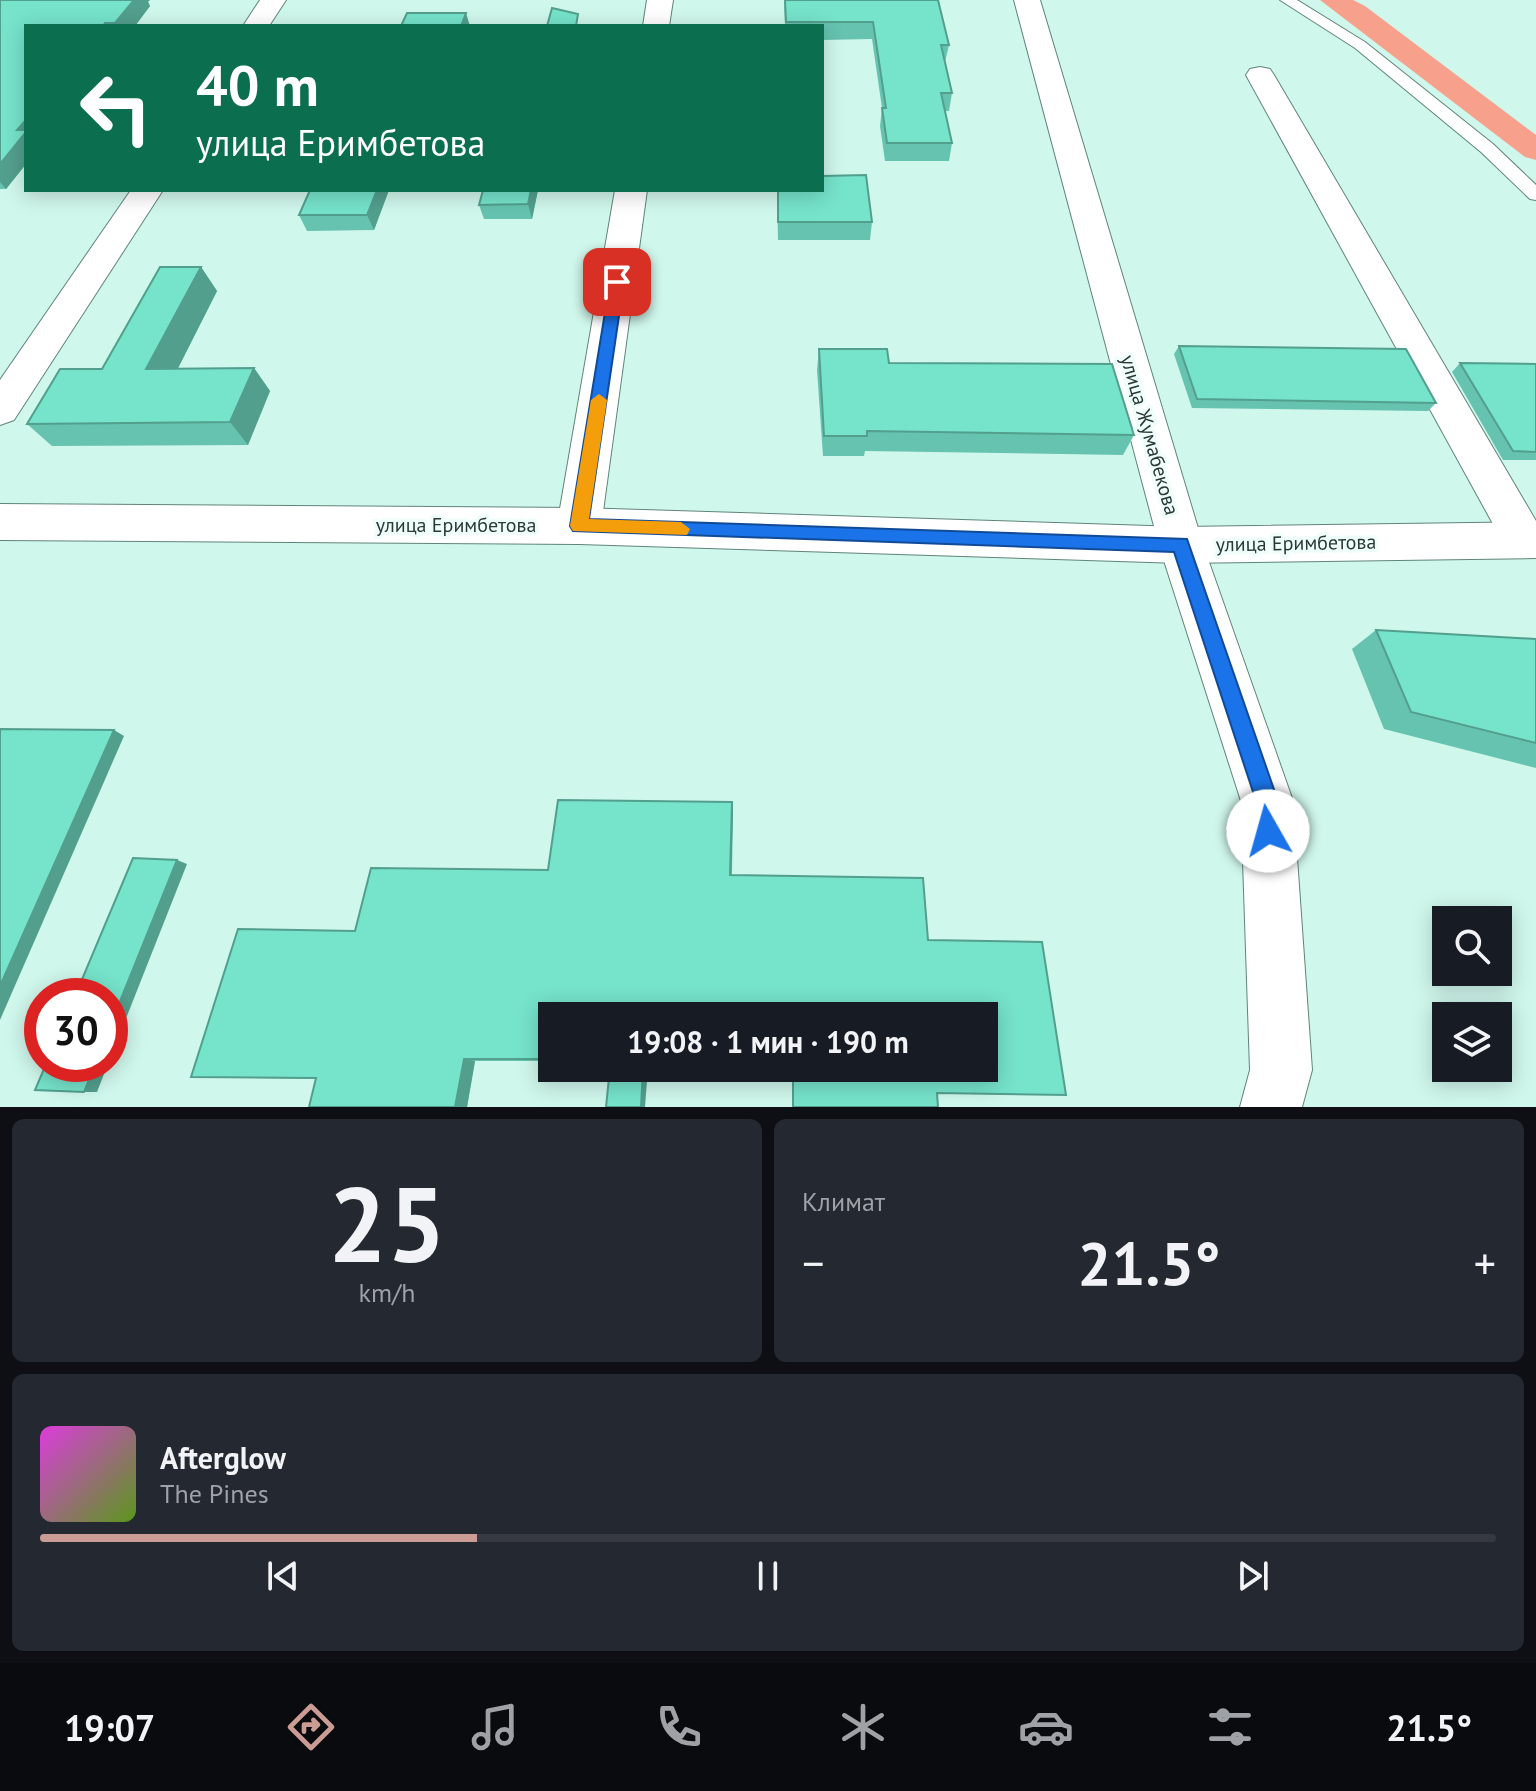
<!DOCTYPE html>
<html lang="ru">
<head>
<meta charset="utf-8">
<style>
  :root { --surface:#171b24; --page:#242831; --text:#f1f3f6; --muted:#9ea1a6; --line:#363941; --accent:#ca9c93 }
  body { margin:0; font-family:"PT Sans",sans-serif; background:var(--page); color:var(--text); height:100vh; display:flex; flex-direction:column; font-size:30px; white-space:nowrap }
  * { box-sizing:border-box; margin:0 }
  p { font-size:26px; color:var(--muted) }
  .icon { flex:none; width:44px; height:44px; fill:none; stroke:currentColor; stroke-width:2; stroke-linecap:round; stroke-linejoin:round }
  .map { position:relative; height:1107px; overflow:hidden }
  .sheet { display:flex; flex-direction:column; gap:12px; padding:12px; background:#0d0f14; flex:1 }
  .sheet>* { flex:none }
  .top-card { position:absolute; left:24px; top:24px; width:800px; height:168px; border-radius:0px; box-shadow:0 4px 20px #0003; background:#0b6e4f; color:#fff; overflow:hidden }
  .fabs { position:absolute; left:1432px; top:906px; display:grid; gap:16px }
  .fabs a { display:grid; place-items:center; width:80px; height:80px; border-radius:0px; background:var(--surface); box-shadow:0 4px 20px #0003; font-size:40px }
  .speed { position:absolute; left:24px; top:978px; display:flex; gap:16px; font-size:40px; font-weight:700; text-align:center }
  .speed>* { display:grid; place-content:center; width:104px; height:104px; border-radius:50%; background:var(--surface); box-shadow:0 4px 20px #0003; line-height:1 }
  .speed .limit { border:12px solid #d22; background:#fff; color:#111 }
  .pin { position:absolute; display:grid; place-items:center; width:68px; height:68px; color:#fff; margin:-34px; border-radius:16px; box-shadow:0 4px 12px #0006 }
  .me { position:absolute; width:88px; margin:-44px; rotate:353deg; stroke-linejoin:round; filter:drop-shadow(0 0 6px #0008) }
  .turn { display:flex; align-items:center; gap:28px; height:168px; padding:0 40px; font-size:36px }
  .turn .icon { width:104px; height:104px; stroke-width:2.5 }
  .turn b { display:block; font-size:56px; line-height:68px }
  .big { font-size:60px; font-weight:600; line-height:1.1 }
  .sheet .tile { flex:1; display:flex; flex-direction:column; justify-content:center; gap:12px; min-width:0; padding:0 28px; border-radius:12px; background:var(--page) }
  .sheet .dial { align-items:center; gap:0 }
  .dial b { font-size:104px; line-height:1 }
  .song { display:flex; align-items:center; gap:24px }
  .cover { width:96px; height:96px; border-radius:12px; background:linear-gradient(135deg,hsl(300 70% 55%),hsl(90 70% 35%)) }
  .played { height:8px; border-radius:4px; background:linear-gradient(90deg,var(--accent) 30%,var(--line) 30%) }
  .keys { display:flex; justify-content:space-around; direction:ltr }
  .heat { display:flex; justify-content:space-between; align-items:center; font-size:44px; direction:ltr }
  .sheet .tiles { flex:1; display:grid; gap:12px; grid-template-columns:1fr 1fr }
  .tile:last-child { grid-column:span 2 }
  .trip { position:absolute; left:538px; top:1002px; width:460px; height:80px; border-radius:0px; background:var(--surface); box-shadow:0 4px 20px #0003; font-weight:600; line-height:80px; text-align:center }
  .menu { display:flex; height:128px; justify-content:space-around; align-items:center; background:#090b0e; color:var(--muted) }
  .menu .icon { width:56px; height:56px }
  .menu .on { color:var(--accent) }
  .menu b { font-size:36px; color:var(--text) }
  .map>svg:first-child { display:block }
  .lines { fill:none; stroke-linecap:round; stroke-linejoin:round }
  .canal { fill:#f7a18d; fill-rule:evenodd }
  .service-casing { stroke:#60847b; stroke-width:2 }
  .minor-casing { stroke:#60847b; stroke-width:2 }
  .secondary-casing { stroke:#60847b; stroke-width:2 }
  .service { fill:#fff; fill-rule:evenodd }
  .minor { fill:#fff; fill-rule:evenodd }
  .secondary { fill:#fff; fill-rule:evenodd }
  .wall { fill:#65c3af }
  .shaded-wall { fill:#539f8e }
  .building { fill:#76e3cb; stroke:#539f8e; stroke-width:2 }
  .route { fill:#1a73e8; stroke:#114b97; stroke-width:2 }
  .slow { fill:#f59e0b }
  .labels { text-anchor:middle; stroke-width:7; stroke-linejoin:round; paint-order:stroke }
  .street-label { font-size:20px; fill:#2a3936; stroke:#effefa }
</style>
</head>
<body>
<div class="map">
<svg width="1536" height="1107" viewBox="0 0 1536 1107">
  <rect width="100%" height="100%" fill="#d0f7ec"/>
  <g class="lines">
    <polygon class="canal" points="1320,0 1353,0 1365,6 1536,135 1536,160 1525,157"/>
    <g class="service-casing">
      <polygon id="service" points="1280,0 1297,0 1365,42 1493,144 1536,185 1536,200 1530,199 1481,152 1355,48"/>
    </g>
    <g class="minor-casing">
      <g id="minor">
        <polygon points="260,0 286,0 269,26 243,26"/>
        <polygon points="647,0 673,0 669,26 643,26"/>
        <polygon points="1014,0 1040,0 1203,545 1293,801 1312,1070 1302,1107 1240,1107 1250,1070 1241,801 1159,545"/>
        <polygon points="1260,67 1270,69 1274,75 1536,521 1536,554 1524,558 1509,553 1246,75 1250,69"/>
        <polygon points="131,190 163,190 14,420 0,425 0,380"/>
        <polygon points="615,190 647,190 601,526 594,539 579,544 564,539 557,526"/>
      </g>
    </g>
    <g class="secondary-casing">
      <polygon id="secondary" points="0,504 579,508 1181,527 1536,522 1536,558 1181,563 579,544 0,540"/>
    </g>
    <use href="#service" class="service"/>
    <use href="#minor" class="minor"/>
    <use href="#secondary" class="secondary"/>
  </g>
  <g class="wall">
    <polygon points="0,0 148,2 150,6 135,26 26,26 26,164 6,189 0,189"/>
    <polygon points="784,0 938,0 949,45 945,62 952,93 949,111 945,111 952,143 949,161 885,161 880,126 882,108 872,39 822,40 822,26 785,26"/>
    <polygon points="389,190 374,230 307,231 299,215"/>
    <polygon points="483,190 538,190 532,219 484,219 479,205"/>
    <polygon points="777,190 872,222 870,240 778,240"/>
    <polygon points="201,267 217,291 178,368 254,368 270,391 248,445 52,446 27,424 102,369"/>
    <polygon points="1179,346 1436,403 1428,411 1192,408 1174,354"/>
    <polygon points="819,349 889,363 1134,435 1123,455 865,451 864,456 823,456 817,370"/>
    <polygon points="1460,363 1536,364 1536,460 1503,460 1452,372"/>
    <polygon points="1376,630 1536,639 1536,768 1384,729 1352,649"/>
    <polygon points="732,802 733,812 732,875 928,940 1066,1095 937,1093 938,1107 792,1107 792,1068 984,1068 552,1016 552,1061 475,1061 467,1107 309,1107 316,1079 191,1077 355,931 548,870"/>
  </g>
  <g class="shaded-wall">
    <polygon points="134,0 150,0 148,2 150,6 135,26 116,26 115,23"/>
    <polygon points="466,13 470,26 461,26"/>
    <polygon points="26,120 26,164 6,189 0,182 0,164 17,130"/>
    <polygon points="377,190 389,190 374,230 367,215"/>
    <polygon points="531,190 538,190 532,219 528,204"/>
    <polygon points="201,267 217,291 166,392 146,369"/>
    <polygon points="254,368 270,391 248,445 230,422"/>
    <polygon points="114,730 124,736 0,1020 0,986"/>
    <polygon points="732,802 733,812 731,883 730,875"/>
    <polygon points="177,860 187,864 110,1059 110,1026"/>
    <polygon points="464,1059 475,1061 467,1107 455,1107"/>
    <polygon points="95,1064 108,1064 97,1092 84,1092"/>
    <polygon points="643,1068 648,1068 645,1107 641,1107"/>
  </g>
  <g class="building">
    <polygon points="0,0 134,0 115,23 105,23 103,26 26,26 26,120 17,130 26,130 26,132 0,164"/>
    <polygon points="785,0 938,0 949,45 941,45 952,93 941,93 952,143 887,143 882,108 886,108 873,22 786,22"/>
    <polygon points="552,8 578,14 576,26 547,26"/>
    <polygon points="407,13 466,13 461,26 401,26"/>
    <polygon points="866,175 872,222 778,222 778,190 822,190 822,176"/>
    <polygon points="310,190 377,190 367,215 299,215"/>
    <polygon points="483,190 531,190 528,204 479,205"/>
    <polygon points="160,267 201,267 146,369 254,368 230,422 27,424 60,369 102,369"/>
    <polygon points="1179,346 1406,349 1436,403 1197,399"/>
    <polygon points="819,349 887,349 889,363 1112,364 1134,435 867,431 867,436 824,436"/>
    <polygon points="1460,363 1536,364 1536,452 1513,451"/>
    <polygon points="1376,630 1536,639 1536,743 1411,712"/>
    <polygon points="0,729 114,730 0,986"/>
    <polygon points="558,800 732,802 730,875 923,878 928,940 1042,942 1066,1095 937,1093 938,1107 793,1107 793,1068 984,1068 984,1016 552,1016 552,1059 464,1059 455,1107 309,1107 316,1078 191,1077 238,929 355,931 371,868 548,870"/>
    <polygon points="133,858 177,860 110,1026 110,996 75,996"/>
    <polygon points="46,1064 95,1064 84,1092 35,1090"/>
    <polygon points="610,1068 643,1068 641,1107 606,1107"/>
  </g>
  <polygon class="route" points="617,277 624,282 589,519 1187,539 1278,801 1279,831 1276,839 1268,842 1261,839 1256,801 1174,552 573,531 570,526 610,282"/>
  <polygon class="slow" points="599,394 607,400 589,519 681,522 690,529 687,535 573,531 570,526 591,400"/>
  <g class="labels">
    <g class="street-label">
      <text transform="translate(1150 435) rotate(74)" y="7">улица Жумабекова</text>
      <text x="456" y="532">улица Еримбетова</text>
      <text transform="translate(1296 543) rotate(-1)" y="7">улица Еримбетова</text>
    </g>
  </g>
</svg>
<div class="fabs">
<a><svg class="icon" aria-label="search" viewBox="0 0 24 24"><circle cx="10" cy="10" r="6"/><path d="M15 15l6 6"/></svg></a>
<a><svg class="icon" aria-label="layers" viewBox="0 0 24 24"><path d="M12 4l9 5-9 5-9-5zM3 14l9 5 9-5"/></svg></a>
</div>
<div class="speed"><div class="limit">30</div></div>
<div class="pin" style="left:617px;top:282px;background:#d93025"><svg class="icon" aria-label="arrive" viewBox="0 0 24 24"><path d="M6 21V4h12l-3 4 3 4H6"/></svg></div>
<svg class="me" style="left:1268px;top:831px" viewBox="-20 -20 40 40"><circle r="19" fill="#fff"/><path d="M0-13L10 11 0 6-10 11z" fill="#1a73e8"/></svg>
<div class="trip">19:08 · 1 мин · 190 m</div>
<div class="top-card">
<div class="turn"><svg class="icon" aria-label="left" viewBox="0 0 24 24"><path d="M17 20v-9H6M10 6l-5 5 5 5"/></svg><div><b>40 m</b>улица Еримбетова</div></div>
</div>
</div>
<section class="sheet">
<div class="tiles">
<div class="tile dial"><b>25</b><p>km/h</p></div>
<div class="tile"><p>Климат</p>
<div class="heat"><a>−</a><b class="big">21.5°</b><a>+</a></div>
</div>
<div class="tile">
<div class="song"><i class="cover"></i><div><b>Afterglow</b><p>The Pines</p></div></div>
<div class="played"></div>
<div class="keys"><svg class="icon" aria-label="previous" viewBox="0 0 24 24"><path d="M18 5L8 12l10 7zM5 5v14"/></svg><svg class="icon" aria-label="pause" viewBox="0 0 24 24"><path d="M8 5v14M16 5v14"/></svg><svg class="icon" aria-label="next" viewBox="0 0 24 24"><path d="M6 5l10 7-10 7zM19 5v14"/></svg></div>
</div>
</div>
</section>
<nav class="menu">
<b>19:07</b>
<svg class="icon on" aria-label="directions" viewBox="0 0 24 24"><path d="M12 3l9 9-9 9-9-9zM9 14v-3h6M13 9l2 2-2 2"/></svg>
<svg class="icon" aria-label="music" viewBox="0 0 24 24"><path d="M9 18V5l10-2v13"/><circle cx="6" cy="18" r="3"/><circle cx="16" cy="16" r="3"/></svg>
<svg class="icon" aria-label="phone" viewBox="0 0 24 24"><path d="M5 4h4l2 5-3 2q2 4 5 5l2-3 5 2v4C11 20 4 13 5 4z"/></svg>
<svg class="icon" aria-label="climate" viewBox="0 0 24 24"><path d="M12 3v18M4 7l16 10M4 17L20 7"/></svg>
<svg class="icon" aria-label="car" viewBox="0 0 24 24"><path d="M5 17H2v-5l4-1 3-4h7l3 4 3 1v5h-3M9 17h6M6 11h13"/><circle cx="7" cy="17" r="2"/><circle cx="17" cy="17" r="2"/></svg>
<svg class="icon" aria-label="filters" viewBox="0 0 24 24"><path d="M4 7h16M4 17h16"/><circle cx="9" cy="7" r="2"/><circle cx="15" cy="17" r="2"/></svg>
<b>21.5°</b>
</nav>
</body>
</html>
